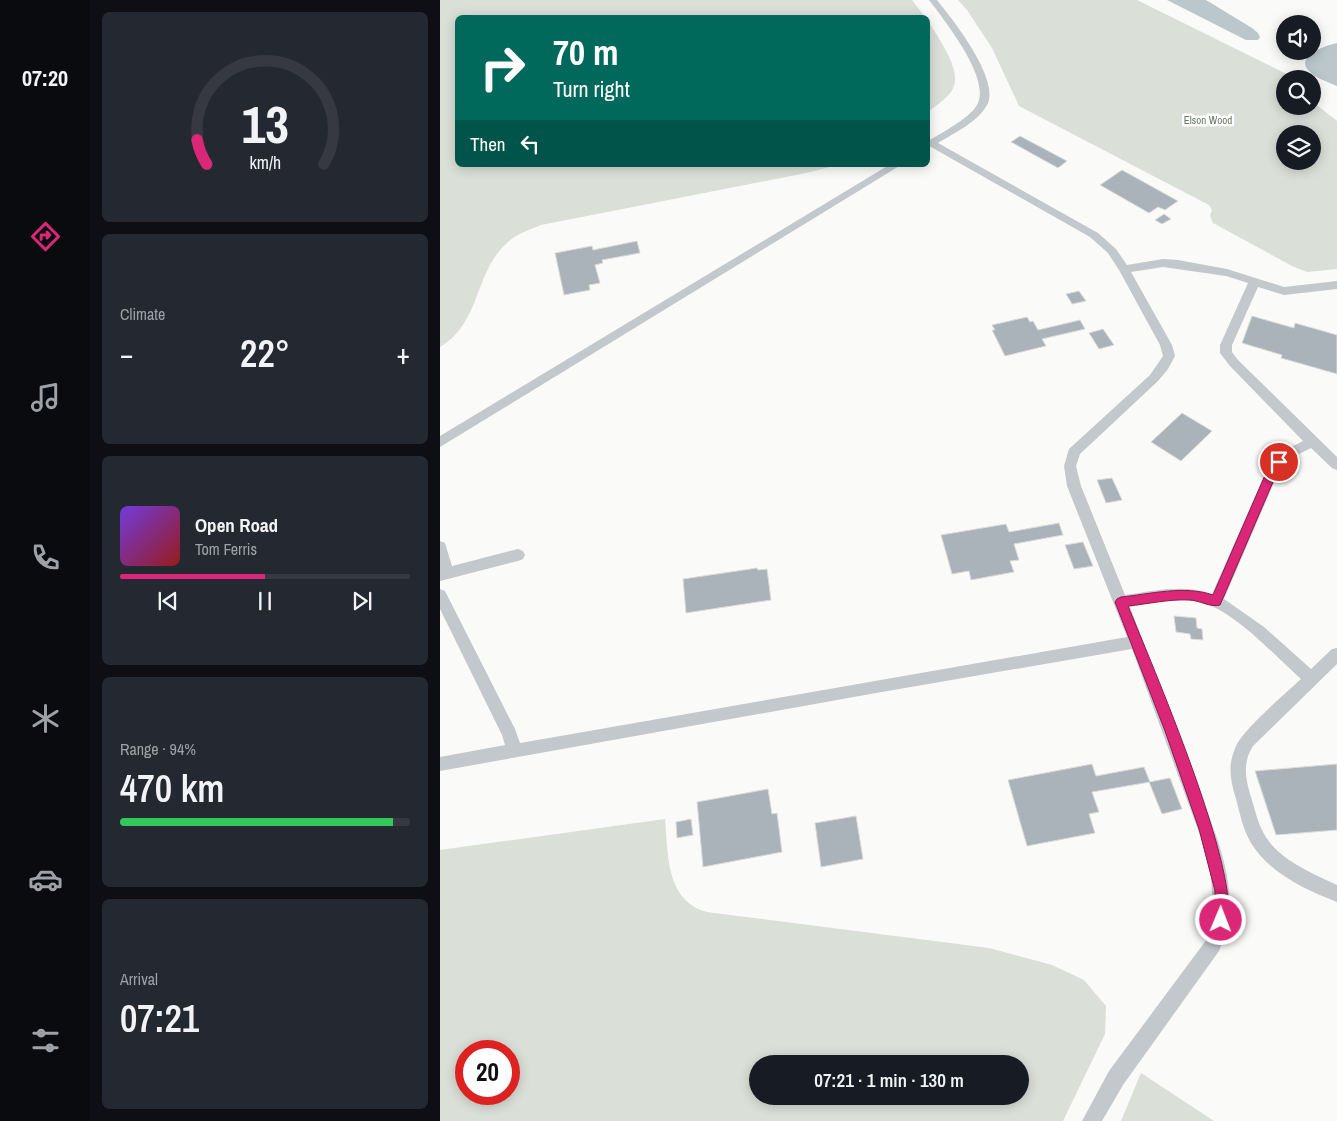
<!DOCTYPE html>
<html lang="en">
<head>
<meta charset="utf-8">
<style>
  :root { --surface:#171b24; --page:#242831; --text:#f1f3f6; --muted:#9ea1a6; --line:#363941; --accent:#db2777 }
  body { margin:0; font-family:"Archivo Narrow",sans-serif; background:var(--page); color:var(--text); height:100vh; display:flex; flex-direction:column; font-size:19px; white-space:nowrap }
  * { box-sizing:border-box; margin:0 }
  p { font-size:16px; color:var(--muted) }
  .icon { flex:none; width:28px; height:28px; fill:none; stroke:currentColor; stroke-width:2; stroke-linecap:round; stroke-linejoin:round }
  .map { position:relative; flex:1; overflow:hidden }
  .details { display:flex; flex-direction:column; gap:12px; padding:12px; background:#0d0f14; width:350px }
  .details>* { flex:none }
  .top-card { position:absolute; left:15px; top:15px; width:475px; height:152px; border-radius:8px; box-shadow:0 2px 12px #0003; background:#00695c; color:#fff; overflow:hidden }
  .tools { position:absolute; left:836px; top:15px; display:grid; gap:10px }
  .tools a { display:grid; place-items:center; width:45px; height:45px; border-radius:50%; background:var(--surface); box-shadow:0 2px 12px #0003; font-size:25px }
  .speed { position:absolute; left:15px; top:1040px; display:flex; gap:10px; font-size:25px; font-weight:700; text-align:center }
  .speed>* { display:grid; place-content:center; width:65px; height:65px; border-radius:50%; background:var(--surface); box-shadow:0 2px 12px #0003; line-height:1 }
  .speed .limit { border:8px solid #d22; background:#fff; color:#111 }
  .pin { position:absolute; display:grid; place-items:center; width:42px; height:42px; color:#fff; margin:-21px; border:2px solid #fff; border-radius:50%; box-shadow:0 1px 5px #0007 }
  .me { position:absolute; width:55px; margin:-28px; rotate:1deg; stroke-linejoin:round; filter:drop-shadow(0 0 4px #0008) }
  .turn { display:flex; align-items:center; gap:18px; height:105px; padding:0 15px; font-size:22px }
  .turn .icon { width:65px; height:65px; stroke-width:2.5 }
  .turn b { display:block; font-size:35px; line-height:42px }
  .then { display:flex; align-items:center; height:48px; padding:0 15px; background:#0003; gap:10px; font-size:19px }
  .big { font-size:38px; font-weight:600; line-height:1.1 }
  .details .widget { flex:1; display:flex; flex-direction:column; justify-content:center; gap:8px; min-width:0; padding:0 18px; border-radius:8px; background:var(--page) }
  .details .dial { align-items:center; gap:0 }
  .dial svg { height:130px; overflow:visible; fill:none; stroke:var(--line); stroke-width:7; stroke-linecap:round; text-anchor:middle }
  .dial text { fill:var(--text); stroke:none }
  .song { display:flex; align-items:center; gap:15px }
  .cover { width:60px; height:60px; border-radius:8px; background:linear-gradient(135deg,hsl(260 70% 55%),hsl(0 70% 35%)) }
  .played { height:5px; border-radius:2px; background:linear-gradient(90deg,var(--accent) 50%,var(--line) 50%) }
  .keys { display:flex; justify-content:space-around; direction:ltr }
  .heat { display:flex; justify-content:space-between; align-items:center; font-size:28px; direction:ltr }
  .charge { height:8px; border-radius:4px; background:linear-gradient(90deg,#34c759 94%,var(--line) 0) }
  .trip { position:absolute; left:309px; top:1055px; width:280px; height:50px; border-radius:25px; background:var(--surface); box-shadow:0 2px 12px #0003; font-weight:600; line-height:50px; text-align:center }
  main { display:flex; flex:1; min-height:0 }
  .tabs { display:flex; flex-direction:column; width:90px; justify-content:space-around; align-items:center; background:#090b0e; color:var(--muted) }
  .tabs .icon { width:35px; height:35px }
  .tabs .current { color:var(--accent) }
  .tabs b { font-size:22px; color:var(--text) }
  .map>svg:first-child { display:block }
  .green { fill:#dadfd7; fill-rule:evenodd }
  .water { fill:#bbc7cb }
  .building { fill:#aab3b9; stroke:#dcdcda }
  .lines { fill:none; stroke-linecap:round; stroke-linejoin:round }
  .lane { fill:#c3c8cc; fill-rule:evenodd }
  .route { fill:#db2777; stroke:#8e194d }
  .labels { text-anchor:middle; stroke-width:5; stroke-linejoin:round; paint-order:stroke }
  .far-park-label { font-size:11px; fill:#687a64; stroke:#fff }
</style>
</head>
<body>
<main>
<nav class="tabs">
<b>07:20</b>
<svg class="icon current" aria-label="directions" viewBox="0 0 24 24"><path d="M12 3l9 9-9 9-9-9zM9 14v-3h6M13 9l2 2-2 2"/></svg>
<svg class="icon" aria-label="music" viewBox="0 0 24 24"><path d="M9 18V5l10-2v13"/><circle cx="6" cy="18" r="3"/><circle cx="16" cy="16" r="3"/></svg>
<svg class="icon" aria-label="phone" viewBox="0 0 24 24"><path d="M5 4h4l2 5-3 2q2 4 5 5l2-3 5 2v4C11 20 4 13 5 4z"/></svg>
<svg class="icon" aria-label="climate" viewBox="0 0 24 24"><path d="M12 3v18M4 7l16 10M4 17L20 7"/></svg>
<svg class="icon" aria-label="car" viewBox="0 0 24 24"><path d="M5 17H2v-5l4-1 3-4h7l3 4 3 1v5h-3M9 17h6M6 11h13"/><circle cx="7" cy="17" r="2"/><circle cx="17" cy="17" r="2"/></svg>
<svg class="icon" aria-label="filters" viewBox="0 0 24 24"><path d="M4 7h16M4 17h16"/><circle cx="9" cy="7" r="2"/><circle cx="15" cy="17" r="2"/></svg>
</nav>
<section class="details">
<div class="widget dial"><svg viewBox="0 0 100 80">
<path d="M14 69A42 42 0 1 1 86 69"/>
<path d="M14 69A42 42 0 0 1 8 54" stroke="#db2777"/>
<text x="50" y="56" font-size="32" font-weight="700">13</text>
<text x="50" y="72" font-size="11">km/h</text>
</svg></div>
<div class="widget"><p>Climate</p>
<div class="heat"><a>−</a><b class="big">22°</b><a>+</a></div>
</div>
<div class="widget">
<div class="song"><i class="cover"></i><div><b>Open Road</b><p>Tom Ferris</p></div></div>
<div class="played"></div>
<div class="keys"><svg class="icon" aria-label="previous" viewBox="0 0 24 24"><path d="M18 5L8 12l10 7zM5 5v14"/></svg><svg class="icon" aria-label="pause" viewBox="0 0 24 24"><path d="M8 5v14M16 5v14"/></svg><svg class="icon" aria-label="next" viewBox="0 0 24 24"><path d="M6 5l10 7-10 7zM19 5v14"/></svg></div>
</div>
<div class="widget"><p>Range · 94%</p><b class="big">470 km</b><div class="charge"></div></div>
<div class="widget"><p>Arrival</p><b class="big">07:21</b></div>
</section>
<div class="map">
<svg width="897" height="1121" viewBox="0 0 897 1121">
  <rect width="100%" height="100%" fill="#fafaf8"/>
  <g class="green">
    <path d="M0,0H472L485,17L18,18V165H398L366,173L101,225C89,230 76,234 67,243C34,272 41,323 0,347Z"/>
    <path d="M518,0H697L855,78L845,79V106H872L873,102L897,121V269L867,272L852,266L773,223L770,216L772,210L769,205L579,106L552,48L527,10ZM845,134H872V161H845Z"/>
    <path d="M488,21C497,35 517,64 515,81C514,95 498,104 488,112Z"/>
    <path d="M225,819C228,848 225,891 256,908C263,912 274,913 282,914L549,948L612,965L644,980L666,1006L665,1034L623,1121H0V850ZM26,1051H69V1094H26ZM318,1064H580V1096H318Z"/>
    <polygon points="701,1073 774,1121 681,1121"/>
  </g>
  <g class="water">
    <polygon points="727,0 766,0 812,28 818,33 820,37 818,40 806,40"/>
    <path d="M897,43V86C888,82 875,78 869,71C854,56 887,45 897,43Z"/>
  </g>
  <g class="building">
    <polygon points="580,136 627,161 618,168 571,142"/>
    <polygon points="682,170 738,201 725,210 718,207 709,213 660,185"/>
    <polygon points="724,214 731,219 722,224 715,220"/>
    <polygon points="197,241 200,253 162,260 163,263 155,265 160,283 149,285 150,290 124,295 115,253 152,246 153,250"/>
    <polygon points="639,291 646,301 632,304 626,294"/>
    <polygon points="812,316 854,328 855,323 897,335 897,374 841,358 842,355 802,343"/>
    <polygon points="587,317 590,322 593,321 598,330 640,320 645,329 602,339 606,346 565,356 552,330 555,330 552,325"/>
    <polygon points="663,329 674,345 659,349 649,333"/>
    <polygon points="742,413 772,431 741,461 711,442"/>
    <polygon points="672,478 682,500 666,503 657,480"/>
    <polygon points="619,523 623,535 574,544 579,560 570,561 574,572 531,580 529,571 512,574 501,535 566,524 569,532"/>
    <polygon points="643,542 653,566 634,569 625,545"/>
    <polygon points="317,568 318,570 327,569 331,600 246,613 243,579"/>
    <polygon points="734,616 756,618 757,628 762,629 763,640 751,639 750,634 736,632"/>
    <polygon points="652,764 656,776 704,767 710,782 652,792 659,812 649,814 655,833 587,846 568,780"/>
    <polygon points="897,764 897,830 836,835 815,771"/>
    <polygon points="730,778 742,809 722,814 709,782"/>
    <polygon points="328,789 332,814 337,813 342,852 263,867 257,802"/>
    <polygon points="416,816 423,859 381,867 375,823"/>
    <polygon points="251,819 253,835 237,838 236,822"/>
  </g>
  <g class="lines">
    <g class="lane">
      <path d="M489,0H497C513,20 561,80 547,105C538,122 514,133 498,143L658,233L676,249L687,265L723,259L738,260L787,269L844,287L897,281V289L844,295L818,287L792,345V352L798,360L897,457V470L892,468L871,448L853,457L839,471L784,599L824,627L871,669L892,649L897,648V664L813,746C803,762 805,776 810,794C814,805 816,817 821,828C834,858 870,872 897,885V902C866,890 829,873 811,843C803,829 800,814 796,799C790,779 787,764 797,744C807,726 844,695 861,679C836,657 792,608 759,602C737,597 712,603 690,607L777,838C790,879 796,910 779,951L683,1085L662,1121H642L669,1071L767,939L773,911L771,877L761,838L692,649L436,693L0,771V757L65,745L62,735L0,609V589L5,591L75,729L80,743L687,637L627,486L624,466L629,449L710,375L723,356L720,345L679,270L668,253L650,237L491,147L488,148V141C501,133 529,119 537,105C552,79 504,20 489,0ZM723,267L786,276L808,283L780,345V353L790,366L863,441L843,451L829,465L772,594C743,584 715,591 685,595L641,486L636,466L640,454L718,381L728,369L735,356L732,345L691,272Z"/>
      <polygon points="449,165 461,165 0,447 0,436"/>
      <polygon points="0,541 5,543 12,566 78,549 83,551 85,555 83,559 78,561 0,581"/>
    </g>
  </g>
  <path class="route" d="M839,457L844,462L836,475L780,605C771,608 759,600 749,600C729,599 708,604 688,606C710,660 805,880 786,925L781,927L776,925L774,920L775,891L759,829L725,731L675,602L677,599L681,597C711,594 744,585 773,595L826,473L835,459Z"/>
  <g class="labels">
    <g class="far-park-label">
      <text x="768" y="124">Elson Wood</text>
    </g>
  </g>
</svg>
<div class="tools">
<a><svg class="icon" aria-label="sound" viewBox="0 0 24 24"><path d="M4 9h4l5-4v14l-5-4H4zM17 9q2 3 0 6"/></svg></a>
<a><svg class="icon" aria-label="search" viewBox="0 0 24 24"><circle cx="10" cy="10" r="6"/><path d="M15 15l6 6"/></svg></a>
<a><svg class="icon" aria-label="layers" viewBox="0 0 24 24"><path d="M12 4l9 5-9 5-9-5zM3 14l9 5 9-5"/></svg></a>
</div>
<div class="speed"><div class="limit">20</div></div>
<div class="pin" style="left:839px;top:462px;background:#d93025"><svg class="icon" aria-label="arrive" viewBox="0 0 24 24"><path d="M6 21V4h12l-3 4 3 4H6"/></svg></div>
<svg class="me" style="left:781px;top:920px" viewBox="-20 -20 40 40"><circle r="17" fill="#db2777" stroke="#fff" stroke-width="3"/><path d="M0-11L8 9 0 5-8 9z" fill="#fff"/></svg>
<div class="trip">07:21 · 1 min · 130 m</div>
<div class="top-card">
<div class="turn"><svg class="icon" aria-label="right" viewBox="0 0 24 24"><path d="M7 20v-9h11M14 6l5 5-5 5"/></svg><div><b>70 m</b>Turn right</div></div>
<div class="then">Then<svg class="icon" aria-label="left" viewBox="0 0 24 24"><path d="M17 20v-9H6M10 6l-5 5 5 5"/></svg></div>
</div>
</div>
</main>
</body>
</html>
